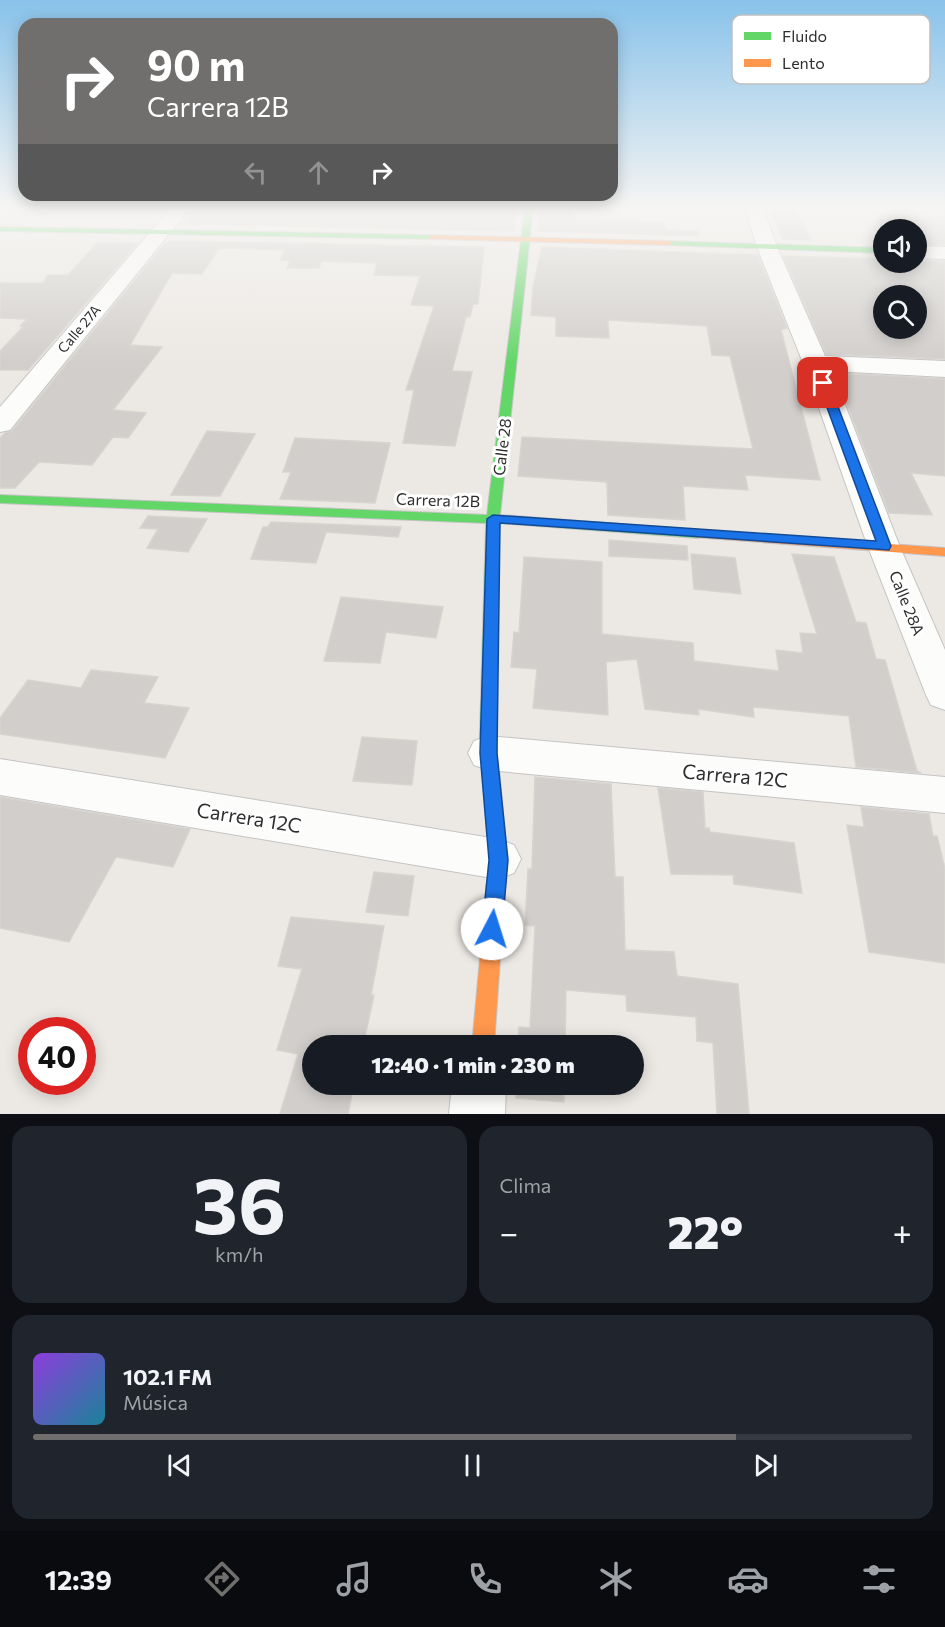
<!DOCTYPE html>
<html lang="es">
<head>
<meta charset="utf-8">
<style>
  :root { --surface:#171b24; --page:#20242c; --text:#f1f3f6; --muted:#9ea1a6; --line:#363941; --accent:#706f6e }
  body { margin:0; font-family:Commissioner,sans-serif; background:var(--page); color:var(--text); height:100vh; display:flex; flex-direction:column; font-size:22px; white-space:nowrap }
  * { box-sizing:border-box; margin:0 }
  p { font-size:20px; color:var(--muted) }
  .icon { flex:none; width:33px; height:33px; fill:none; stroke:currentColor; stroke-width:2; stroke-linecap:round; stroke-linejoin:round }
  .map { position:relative; height:1114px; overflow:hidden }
  .sheet { display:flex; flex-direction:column; gap:12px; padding:12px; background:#0d0f14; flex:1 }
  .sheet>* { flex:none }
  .hud { position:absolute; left:18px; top:18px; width:600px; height:183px; border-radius:18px; box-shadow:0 3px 15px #0003; background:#706f6e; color:#fff; overflow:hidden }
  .fabs { position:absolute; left:873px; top:219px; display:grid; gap:12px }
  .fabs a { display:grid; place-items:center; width:54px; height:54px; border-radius:50%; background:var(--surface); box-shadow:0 3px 15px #0003; font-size:30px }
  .speed { position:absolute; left:18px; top:1017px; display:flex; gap:12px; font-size:30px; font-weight:700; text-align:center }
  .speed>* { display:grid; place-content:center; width:78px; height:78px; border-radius:50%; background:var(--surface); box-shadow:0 3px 15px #0003; line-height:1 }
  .speed .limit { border:9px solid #d22; background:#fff; color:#111 }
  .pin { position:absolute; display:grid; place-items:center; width:51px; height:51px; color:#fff; margin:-26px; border-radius:12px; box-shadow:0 3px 9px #0006 }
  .me { position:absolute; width:66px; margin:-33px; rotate:5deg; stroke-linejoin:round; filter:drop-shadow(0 0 4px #0008) }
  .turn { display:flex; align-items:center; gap:21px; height:126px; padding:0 30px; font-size:27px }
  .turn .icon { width:78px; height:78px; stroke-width:2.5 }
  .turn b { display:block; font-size:42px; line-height:51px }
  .lanes { display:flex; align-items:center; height:57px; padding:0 30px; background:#0003; justify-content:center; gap:30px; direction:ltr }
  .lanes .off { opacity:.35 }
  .big { font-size:45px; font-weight:800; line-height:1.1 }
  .sheet .tile { flex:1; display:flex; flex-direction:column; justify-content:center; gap:9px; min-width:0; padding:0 21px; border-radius:18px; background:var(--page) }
  .sheet .dial { align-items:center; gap:0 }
  .dial b { font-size:78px; line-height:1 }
  .song { display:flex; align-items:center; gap:18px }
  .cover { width:72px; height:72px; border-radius:9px; background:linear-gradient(135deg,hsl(270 70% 55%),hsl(190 70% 35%)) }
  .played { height:6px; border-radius:3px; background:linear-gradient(90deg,var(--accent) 80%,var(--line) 80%) }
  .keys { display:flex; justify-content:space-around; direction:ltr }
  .heat { display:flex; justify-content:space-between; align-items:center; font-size:33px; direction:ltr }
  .sheet .tiles { flex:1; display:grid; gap:12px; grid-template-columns:1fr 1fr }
  .tile:last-child { grid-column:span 2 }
  .trip { position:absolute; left:302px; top:1035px; width:342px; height:60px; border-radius:30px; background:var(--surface); box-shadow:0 3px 15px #0003; font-weight:800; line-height:60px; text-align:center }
  .tabs { display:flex; height:96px; justify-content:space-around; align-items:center; background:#090b0e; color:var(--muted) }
  .tabs .icon { width:42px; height:42px }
  .tabs .selected { color:var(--accent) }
  .tabs b { font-size:27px; color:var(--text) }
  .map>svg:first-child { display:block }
  .building { fill:#d1cecb; stroke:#d7d4d0; stroke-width:1.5; fill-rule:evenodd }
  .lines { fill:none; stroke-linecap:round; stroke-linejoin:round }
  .street-casing { stroke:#c5c4c5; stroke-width:2 }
  .fast-casing { stroke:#c5c4c5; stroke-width:2 }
  .slow-casing { stroke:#c5c4c5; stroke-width:2 }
  .path { stroke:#c9c9c8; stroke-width:2; stroke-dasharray:3 2; stroke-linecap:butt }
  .street { fill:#fcfcfb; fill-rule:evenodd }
  .fast { fill:#63d668; fill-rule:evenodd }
  .slow { fill:#ff974d; fill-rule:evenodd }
  .route { fill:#1a73e8; stroke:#114b97; stroke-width:1.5 }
  .labels { text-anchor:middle; stroke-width:6; stroke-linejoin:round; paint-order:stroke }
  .far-street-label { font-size:14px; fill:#2e2e2e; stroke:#fff }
  .street-label { font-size:16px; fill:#2e2e2e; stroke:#fff }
  .near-street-label { font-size:20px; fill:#2e2e2e; stroke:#fff }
  .key { fill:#fff; stroke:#c0c0c0; stroke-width:1.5 }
  .key-label { font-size:16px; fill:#2e2e2e }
</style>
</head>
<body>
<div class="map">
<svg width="945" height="1114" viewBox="0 0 945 1114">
  <rect width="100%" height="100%" fill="#ece8e4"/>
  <g class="building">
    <polygon points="286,208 518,208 514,231 182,224 194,210 274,212"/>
    <polygon points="540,208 573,208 572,218 665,223 666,230 698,231 699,236 538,231"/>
    <polygon points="769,208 793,208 811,240 783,239"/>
    <polygon points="875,214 945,218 945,245 916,244 916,230 884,230 884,235"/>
    <polygon points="169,241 484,247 478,304 473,304 470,317 466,317 452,371 472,372 455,446 403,443 414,390 406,390 434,306 411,305 420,276 374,275 377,263 321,261 319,268 287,268 290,261 280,260 285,250 219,248 202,274 172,273 130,345 162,347 113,410 146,413 128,438 113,437 92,465 39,462 15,488 0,488 0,438 5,433 12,431 164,244"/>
    <polygon points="97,243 138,243 28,370 0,370 0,351 23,327 20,326 27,319 0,318 0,283 43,283 48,275 68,275"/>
    <polygon points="542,247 758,255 787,328 781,330 820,480 745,475 748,490 683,486 685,520 608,515 607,482 518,476 522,437 753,449 730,356 712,355 707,326 608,320 609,338 556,336 556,317 531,315 533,287"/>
    <path d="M783,256L884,259V262L945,261V359L826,354ZM884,296H916V328H884Z"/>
    <polygon points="835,373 945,379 945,476 911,473 932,515 889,513"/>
    <polygon points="207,431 255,434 220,496 171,495"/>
    <polygon points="295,438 390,443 375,503 280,499 291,472 283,472"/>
    <polygon points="148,516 207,519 188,552 147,548 158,529 140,528"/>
    <polygon points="271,522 401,527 398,537 326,532 316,563 251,559 263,527 268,527"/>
    <polygon points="609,540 687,546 688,560 609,556"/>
    <polygon points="691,554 735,558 741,594 694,589"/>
    <polygon points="792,554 834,557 856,622 866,623 876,659 885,660 917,771 921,773 856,767 849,716 753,707 754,717 698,709 699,715 645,709 637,659 606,662 608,715 533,708 537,669 511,667 514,632 519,633 524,557 602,562 602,634 693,643 694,661 779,671 776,650 803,653 800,633 817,634"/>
    <polygon points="341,597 443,607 436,638 386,632 380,663 324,661"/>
    <polygon points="91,670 158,677 144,703 189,708 165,758 0,734 0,718 28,680 81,688"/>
    <polygon points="362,737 417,741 412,785 353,781"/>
    <polygon points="535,777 611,784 615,877 623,877 625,950 674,952 677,976 738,984 749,1114 717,1114 713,1043 697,1041 696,1017 627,1011 626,995 566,990 565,1046 518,1046 519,1027 530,1028 535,926 525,925 528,869 532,869"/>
    <polygon points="658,788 703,792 705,828 709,828 710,832 794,843 802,893 734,884 733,875 671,874"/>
    <polygon points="0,797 190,829 173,867 116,857 69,942 0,928"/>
    <polygon points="861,807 929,814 933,836 937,836 945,869 945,963 869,952 847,825 864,827"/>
    <polygon points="374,872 414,876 408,916 366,912"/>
    <polygon points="291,917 384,926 371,995 374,995 363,1046 312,1046 312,1084 354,1084 348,1114 280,1114 298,1054 277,1050 302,969 278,966"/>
    <polygon points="516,1084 564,1084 564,1102 516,1098"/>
  </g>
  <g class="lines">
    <g class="street-casing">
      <g id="street">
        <polygon points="171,208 190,208 10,430 0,432 0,407"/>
        <polygon points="745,208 763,208 777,247 825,356 945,361 945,377 832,371 900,547 945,650 945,710 931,705 926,695 868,547 803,363 757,247"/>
        <polygon points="916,246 945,247 945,259 916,258"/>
        <polygon points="488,736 945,777 945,813 488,770 474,765 468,753 474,741"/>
        <polygon points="0,759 498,839 514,845 521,859 514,873 498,879 0,795"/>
        <polygon points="452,1084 506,1084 505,1114 449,1114"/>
      </g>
    </g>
    <g class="fast-casing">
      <g id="fast">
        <polygon points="525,208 533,208 500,515 698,530 705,534 698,538 499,523 496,735 494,740 488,742 482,740 480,735 486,523 0,503 0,495 487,515"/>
        <polygon points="0,227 433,235 437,237 433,239 0,231"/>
        <polygon points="666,241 884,248 884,253 669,245 665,243"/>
      </g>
    </g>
    <g class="slow-casing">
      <g id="slow">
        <polygon points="430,235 669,241 673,243 669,245 433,239 430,239"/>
        <polygon points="698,530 945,548 945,556 693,537 691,534 693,531"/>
        <polygon points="488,728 494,730 496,735 507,859 494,1046 472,1046 489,859 480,735 482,730"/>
      </g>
    </g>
    <polyline class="path" points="618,220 619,208"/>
    <use href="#street" class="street"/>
    <use href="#fast" class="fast"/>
    <use href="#slow" class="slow"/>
  </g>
  <linearGradient id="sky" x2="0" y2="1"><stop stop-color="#88c2ea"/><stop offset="0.57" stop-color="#f6f5f3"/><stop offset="1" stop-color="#f6f5f3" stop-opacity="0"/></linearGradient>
  <rect width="945" height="364" fill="url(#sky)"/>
  <polygon class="route" points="823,380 829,383 891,546 889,550 500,523 497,753 508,860 502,929 499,936 492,939 485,936 482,929 489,860 480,753 487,519 493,515 876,541 818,383"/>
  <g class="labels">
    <g class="far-street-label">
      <text transform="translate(79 329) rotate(-50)" y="5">Calle 27A</text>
    </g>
    <g class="street-label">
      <text transform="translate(502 447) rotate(-83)" y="6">Calle 28</text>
      <text transform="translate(438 500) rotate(2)" y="6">Carrera 12B</text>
      <text transform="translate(907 603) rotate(68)" y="6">Calle 28A</text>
    </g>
    <g class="near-street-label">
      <text transform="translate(735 776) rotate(5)" y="7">Carrera 12C</text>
      <text transform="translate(249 818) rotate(9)" y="7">Carrera 12C</text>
    </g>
  </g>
  <rect x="732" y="15" width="198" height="69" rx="9" class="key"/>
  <rect x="744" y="32" width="27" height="8" fill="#63d668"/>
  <rect x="744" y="59" width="27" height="8" fill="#ff974d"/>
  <g class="key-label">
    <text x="782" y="42">Fluido</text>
    <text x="782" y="69">Lento</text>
  </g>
</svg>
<div class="fabs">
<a><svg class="icon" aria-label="sound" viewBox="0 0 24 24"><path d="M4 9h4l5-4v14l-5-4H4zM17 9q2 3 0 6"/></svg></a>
<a><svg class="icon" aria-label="search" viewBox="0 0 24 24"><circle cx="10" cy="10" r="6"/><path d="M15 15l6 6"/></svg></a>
</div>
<div class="speed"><div class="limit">40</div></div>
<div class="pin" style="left:823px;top:383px;background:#d93025"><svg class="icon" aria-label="arrive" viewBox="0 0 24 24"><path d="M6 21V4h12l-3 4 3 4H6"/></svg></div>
<svg class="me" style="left:492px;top:929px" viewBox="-20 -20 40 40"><circle r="19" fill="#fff"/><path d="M0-13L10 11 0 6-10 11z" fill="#1a73e8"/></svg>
<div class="trip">12:40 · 1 min · 230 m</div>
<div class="hud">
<div class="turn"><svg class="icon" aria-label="right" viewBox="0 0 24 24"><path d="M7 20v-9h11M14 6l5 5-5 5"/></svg><div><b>90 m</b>Carrera 12B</div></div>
<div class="lanes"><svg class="icon off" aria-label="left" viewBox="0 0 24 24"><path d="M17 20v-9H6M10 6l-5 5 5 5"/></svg><svg class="icon off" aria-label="ahead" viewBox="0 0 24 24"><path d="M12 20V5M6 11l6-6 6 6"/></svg><svg class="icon" aria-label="right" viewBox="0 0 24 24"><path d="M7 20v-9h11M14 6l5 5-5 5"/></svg></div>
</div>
</div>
<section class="sheet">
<div class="tiles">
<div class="tile dial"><b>36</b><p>km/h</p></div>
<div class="tile"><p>Clima</p>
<div class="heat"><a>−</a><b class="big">22°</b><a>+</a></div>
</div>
<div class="tile">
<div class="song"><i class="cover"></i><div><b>102.1 FM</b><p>Música</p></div></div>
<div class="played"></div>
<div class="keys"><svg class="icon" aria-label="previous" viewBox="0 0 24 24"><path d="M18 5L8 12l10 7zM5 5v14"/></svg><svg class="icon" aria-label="pause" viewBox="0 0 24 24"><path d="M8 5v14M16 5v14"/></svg><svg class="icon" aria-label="next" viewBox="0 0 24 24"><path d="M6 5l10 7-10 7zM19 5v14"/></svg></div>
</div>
</div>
</section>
<nav class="tabs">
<b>12:39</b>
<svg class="icon selected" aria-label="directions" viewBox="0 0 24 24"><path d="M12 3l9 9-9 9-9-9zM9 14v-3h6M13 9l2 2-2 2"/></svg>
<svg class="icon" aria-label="music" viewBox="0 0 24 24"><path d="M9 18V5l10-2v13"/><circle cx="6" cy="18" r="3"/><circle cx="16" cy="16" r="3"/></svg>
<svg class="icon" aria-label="phone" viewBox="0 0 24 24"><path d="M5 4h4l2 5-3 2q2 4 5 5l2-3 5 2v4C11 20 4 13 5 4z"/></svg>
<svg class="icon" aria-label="climate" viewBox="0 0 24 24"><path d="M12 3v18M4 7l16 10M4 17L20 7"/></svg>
<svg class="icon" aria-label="car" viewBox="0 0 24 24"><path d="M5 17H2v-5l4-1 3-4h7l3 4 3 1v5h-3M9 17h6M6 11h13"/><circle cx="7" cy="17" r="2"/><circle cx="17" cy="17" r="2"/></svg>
<svg class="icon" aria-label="filters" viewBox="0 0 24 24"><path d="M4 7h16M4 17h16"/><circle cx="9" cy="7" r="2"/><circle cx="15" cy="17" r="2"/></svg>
</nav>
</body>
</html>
